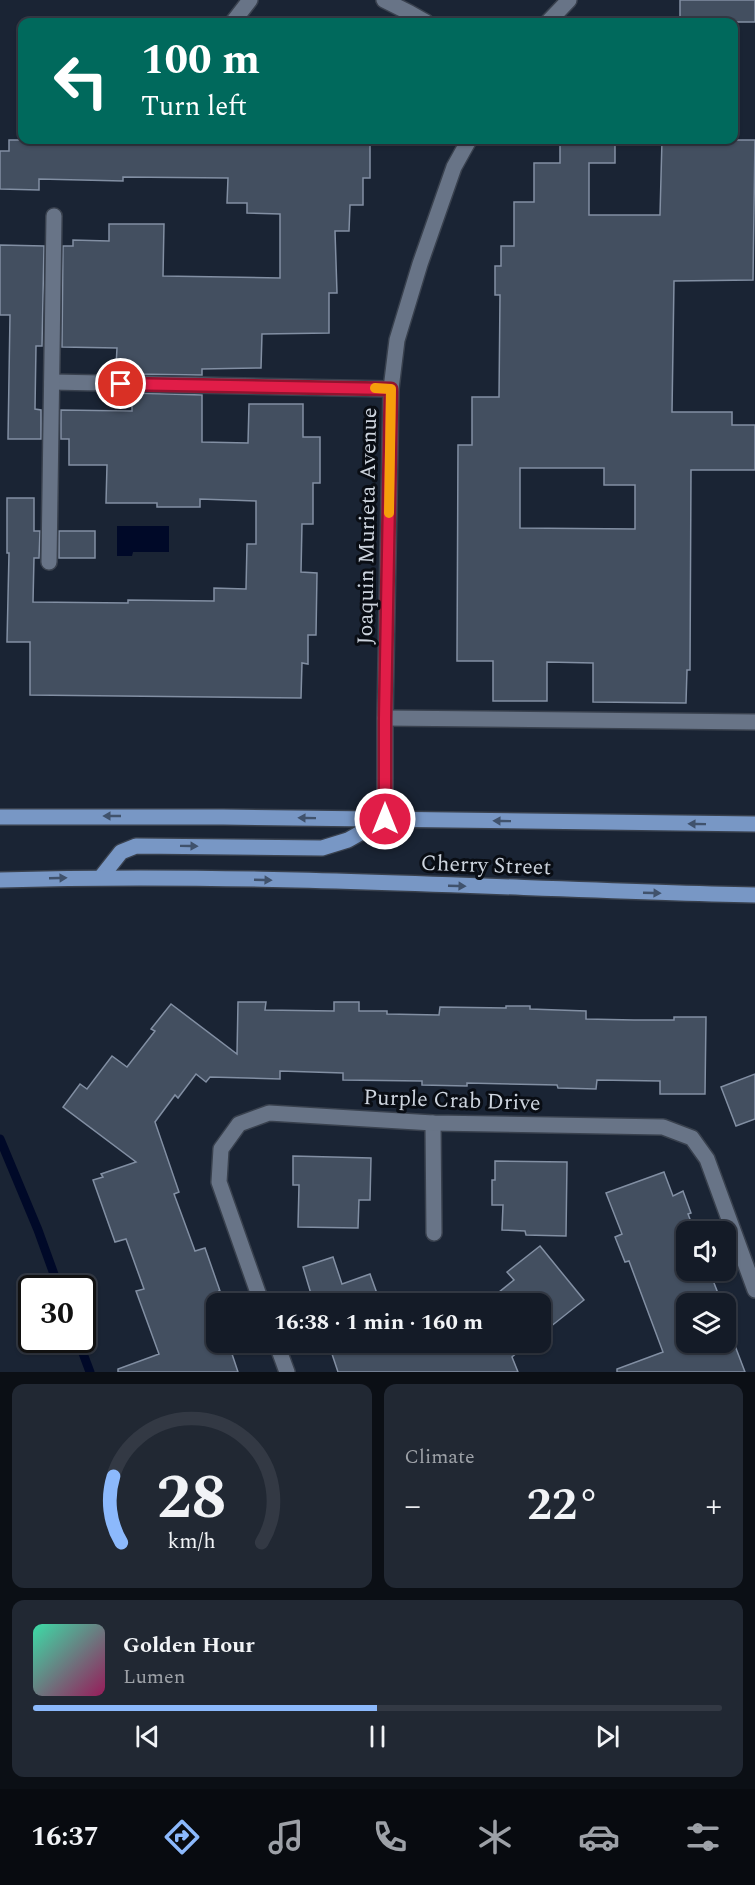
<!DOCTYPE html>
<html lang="en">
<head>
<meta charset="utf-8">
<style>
  :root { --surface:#141b27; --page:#212833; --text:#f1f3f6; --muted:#9da1a7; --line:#333944; --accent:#8cb9fc }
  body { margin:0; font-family:Spectral,serif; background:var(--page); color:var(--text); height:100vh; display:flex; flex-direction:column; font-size:22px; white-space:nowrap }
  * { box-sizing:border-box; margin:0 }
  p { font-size:20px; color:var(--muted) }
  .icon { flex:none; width:33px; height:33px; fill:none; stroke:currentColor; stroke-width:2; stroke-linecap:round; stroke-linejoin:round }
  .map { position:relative; height:1372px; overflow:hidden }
  .sheet { display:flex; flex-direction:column; gap:12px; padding:12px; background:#0b0f15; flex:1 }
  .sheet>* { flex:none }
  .hud { position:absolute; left:18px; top:18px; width:720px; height:126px; border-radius:12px; box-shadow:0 2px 4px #0004,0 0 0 2px var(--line); background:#00695c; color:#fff; overflow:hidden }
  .tools { position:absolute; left:676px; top:1221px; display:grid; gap:12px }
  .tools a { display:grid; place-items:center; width:60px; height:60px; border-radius:12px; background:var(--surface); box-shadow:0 2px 4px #0004,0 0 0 2px var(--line); font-size:30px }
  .speed { position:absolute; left:18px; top:1275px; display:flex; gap:12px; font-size:30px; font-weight:700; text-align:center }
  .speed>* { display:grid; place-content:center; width:78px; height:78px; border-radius:50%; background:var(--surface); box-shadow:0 2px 4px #0004,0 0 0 2px var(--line); line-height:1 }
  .speed .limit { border:3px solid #111; border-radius:9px; background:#fff; color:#111 }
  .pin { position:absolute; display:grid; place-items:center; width:51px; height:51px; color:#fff; margin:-26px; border:3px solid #fff; border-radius:50%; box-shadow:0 2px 6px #0007 }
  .me { position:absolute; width:66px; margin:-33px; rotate:0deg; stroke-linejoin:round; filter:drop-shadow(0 0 4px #0008) }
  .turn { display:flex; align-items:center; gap:21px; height:126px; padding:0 24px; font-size:27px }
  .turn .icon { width:78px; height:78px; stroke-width:2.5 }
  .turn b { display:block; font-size:42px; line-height:51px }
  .big { font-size:45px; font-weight:700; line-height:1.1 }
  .sheet .widget { flex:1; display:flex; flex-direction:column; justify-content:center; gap:9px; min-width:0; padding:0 21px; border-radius:12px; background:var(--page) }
  .sheet .dial { align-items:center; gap:0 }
  .dial svg { height:156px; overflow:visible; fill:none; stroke:var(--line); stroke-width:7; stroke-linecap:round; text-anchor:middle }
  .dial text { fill:var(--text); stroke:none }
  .song { display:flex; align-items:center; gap:18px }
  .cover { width:72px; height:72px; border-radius:9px; background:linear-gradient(135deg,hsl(160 70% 55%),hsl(330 70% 35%)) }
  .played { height:6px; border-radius:3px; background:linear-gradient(90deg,var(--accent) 50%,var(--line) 50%) }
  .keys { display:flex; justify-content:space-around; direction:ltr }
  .heat { display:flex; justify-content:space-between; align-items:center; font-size:33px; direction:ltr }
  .sheet .tiles { flex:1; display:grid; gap:12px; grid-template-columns:1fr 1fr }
  .widget:last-child { grid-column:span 2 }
  .trip { position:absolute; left:206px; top:1293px; width:345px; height:60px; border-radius:12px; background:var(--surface); box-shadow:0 2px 4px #0004,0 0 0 2px var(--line); font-weight:700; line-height:60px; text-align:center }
  .menu { display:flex; height:96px; justify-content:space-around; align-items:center; background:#080b10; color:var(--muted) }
  .menu .icon { width:42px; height:42px }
  .menu .selected { color:var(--accent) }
  .menu b { font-size:27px; color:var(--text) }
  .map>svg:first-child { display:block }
  .water { fill:#000928 }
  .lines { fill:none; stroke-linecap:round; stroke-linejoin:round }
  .stream { stroke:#000928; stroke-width:9 }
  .building { fill:#434f60; stroke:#828fa3; stroke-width:1.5; fill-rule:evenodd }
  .minor-casing { stroke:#39414e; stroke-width:18 }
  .major-casing { stroke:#39414e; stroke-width:18 }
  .minor { stroke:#687487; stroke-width:15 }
  .major { stroke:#7897c5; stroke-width:15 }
  .oneway { fill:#40526c }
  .route-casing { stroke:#92132f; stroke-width:15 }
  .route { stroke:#e11d48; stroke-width:10 }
  .slow { stroke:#f59e0b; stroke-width:10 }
  .labels { text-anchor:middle; stroke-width:6; stroke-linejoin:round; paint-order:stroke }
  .street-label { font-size:22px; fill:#cdd4de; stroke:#090d14 }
</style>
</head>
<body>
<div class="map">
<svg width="755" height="1372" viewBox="0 0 755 1372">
  <rect width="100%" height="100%" fill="#1a2434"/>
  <polygon class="water" points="117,526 169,526 169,552 133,552 132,556 117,556"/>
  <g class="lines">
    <g class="stream">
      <polyline points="0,1139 38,1230 59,1288"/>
      <polyline points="78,1340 90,1372"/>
    </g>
  </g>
  <g class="building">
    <rect x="680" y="0" width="75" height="22"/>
    <polygon points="9,140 359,140 359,141 370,141 370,178 363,178 363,205 350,205 349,231 335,231 337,293 329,293 329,333 262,334 261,368 202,369 202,375 132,374 132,366 116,366 117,348 62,347 63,246 73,246 73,240 109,241 109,224 164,224 163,276 280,278 280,214 247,213 247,203 227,203 228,178 123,177 123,181 39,179 39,190 0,189 0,151 9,151"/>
    <path d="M560,140H615V163H589V215H660L662,140H755L753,280L674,281L672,412H732V425H755V470H691L690,670H687L686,703L593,702V663L547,662V701H493V661H457L458,445H472V397H499L500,295H495V266H501V246H514V202H534V163H560ZM520,468H604V485H635V529L520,528Z"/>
    <polygon points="0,245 44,246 42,346 36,346 35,409 41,410 41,439 8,439 10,315 0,315"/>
    <polygon points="132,393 202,395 202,442 248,443 249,404 303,404 303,437 320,437 320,483 313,483 313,524 302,524 301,572 317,573 316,635 308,635 308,664 302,663 301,698 30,695 30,642 7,642 9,553 7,553 7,498 34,498 34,531 40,531 39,558 34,558 33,602 128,603 128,600 214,601 214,588 246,589 247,544 256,544 256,501 200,499 200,507 157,507 157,503 106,503 107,465 69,465 69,439 61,439 61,410 132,411"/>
    <rect x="59" y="531" width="36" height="27"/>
    <polygon points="238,1002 266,1002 265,1010 334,1011 334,1002 359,1002 359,1011 387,1011 387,1014 439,1015 440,1007 506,1008 506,1006 530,1006 530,1009 586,1011 586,1019 634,1020 674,1020 674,1017 706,1017 705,1094 660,1094 660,1081 597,1080 596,1089 558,1088 557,1085 467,1083 467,1086 422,1085 422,1081 343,1080 343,1073 280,1071 280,1079 210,1077 206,1082 196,1074 178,1098 175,1095 155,1122 179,1192 174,1194 195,1251 205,1248 220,1291 219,1291 223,1304 216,1304 216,1342 228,1342 238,1372 118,1372 118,1369 159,1354 136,1291 144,1289 126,1239 115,1242 93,1180 103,1177 101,1174 136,1162 63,1107 80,1084 87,1089 112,1056 127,1067 155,1031 151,1029 171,1004 237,1054"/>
    <polygon points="755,1074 755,1119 736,1126 721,1087"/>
    <polygon points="293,1156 371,1158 370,1200 359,1200 358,1228 298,1227 299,1185 293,1185"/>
    <polygon points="495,1161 567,1162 566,1236 526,1235 525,1231 502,1230 503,1205 492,1205 492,1180 495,1180"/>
    <polygon points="664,1172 673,1196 683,1191 691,1213 688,1214 695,1232 687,1232 687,1270 709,1270 719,1296 717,1297 719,1304 687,1304 687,1342 726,1342 726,1322 745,1372 617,1372 617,1369 663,1352 629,1261 625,1262 615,1237 622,1234 606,1193"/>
    <polygon points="540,1246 584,1300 540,1335 540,1304 484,1304 514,1280 507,1272"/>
    <polygon points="333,1257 342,1284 370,1274 379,1299 391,1295 394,1304 314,1304 303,1267"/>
    <polygon points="328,1342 530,1342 512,1357 518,1372 338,1372"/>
  </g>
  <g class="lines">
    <g class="minor-casing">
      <g id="minor">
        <polyline points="384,0 410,13 426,22"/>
        <polyline points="233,22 250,0"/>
        <polyline points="548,22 569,0"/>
        <polyline points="52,382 391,389"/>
        <polyline points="49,562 54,216"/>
        <polyline points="385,718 755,722"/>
        <polyline points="385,819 385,718 391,389 397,340 420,264 454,167 469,140"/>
        <polyline points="433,1123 434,1233"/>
        <polyline points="262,1304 219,1182 221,1149 239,1124 269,1113 433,1123 663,1127 692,1138 707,1159 755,1290"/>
        <polyline points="276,1342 287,1372"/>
      </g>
    </g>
    <g class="major-casing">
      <g id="major">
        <polyline points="0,817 223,817 755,824"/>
        <polyline points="102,876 121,852 136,846 322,848 348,840 385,819"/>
        <path d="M0,880C252,872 503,889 755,895"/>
      </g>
    </g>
    <use href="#minor" class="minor"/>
    <use href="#major" class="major"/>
  </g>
  <defs><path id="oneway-solid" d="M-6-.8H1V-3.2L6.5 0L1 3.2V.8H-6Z" transform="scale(1.5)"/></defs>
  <g class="oneway">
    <use href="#oneway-solid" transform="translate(112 816) rotate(-180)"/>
    <use href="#oneway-solid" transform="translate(307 818) rotate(-179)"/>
    <use href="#oneway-solid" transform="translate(502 821) rotate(-179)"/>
    <use href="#oneway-solid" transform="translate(697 824) rotate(-179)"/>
    <use href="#oneway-solid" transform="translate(189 846) rotate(1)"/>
    <use href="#oneway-solid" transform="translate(58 878) rotate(-2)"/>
    <use href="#oneway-solid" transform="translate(263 880) rotate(2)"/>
    <use href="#oneway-solid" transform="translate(457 886) rotate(2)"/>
    <use href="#oneway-solid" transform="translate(652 893) rotate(2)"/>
  </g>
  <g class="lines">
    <g class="route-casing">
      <polyline id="route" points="121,384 391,389 385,718 385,819"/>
    </g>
    <use href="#route" class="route"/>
    <polyline class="slow" points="375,388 391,389 389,513"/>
  </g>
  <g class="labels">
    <g class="street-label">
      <text transform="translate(366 526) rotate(-89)" y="8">Joaquin Murieta Avenue</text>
      <text transform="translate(486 864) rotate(2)" y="8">Cherry Street</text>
      <text transform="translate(452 1099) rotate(2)" y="8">Purple Crab Drive</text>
    </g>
  </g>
</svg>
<div class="tools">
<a><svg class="icon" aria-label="sound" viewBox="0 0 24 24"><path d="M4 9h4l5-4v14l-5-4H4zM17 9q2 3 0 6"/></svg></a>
<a><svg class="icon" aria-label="layers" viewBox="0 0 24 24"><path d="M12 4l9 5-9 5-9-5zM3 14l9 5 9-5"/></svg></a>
</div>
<div class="speed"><div class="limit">30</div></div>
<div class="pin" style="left:121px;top:384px;background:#d93025"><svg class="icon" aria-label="arrive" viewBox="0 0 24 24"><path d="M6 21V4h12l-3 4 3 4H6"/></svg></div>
<svg class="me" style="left:385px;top:819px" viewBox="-20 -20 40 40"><circle r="17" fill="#e11d48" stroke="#fff" stroke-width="3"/><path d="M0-11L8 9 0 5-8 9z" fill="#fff"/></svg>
<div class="trip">16:38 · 1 min · 160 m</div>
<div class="hud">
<div class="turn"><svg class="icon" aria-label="left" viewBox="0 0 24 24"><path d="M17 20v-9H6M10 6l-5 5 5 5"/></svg><div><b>100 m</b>Turn left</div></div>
</div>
</div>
<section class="sheet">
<div class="tiles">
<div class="widget dial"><svg viewBox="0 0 100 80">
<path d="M14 69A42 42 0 1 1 86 69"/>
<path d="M14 69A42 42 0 0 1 10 35" stroke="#8cb9fc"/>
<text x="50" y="56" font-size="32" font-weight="700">28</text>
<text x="50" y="72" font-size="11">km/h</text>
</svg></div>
<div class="widget"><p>Climate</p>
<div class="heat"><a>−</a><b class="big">22°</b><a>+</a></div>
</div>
<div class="widget">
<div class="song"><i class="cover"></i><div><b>Golden Hour</b><p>Lumen</p></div></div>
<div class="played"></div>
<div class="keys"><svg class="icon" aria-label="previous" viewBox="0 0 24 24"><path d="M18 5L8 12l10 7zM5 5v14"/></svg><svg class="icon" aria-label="pause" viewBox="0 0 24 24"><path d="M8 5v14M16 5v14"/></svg><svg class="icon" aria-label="next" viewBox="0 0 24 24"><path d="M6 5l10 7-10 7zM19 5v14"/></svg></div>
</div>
</div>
</section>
<nav class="menu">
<b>16:37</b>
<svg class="icon selected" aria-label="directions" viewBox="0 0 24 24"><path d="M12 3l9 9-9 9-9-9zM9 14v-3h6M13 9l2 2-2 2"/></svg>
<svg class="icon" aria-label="music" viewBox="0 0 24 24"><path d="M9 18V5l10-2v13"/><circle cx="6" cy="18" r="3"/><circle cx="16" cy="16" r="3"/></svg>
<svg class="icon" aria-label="phone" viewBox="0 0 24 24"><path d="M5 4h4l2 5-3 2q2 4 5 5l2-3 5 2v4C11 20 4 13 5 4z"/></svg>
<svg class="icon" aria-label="climate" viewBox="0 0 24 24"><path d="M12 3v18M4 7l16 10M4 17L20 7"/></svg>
<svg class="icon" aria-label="car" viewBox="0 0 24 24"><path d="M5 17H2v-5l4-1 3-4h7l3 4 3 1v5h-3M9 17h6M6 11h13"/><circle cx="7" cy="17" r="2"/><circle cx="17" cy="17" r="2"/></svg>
<svg class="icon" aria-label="filters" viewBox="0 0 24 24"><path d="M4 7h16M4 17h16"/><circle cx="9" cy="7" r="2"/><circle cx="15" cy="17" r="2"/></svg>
</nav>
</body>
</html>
